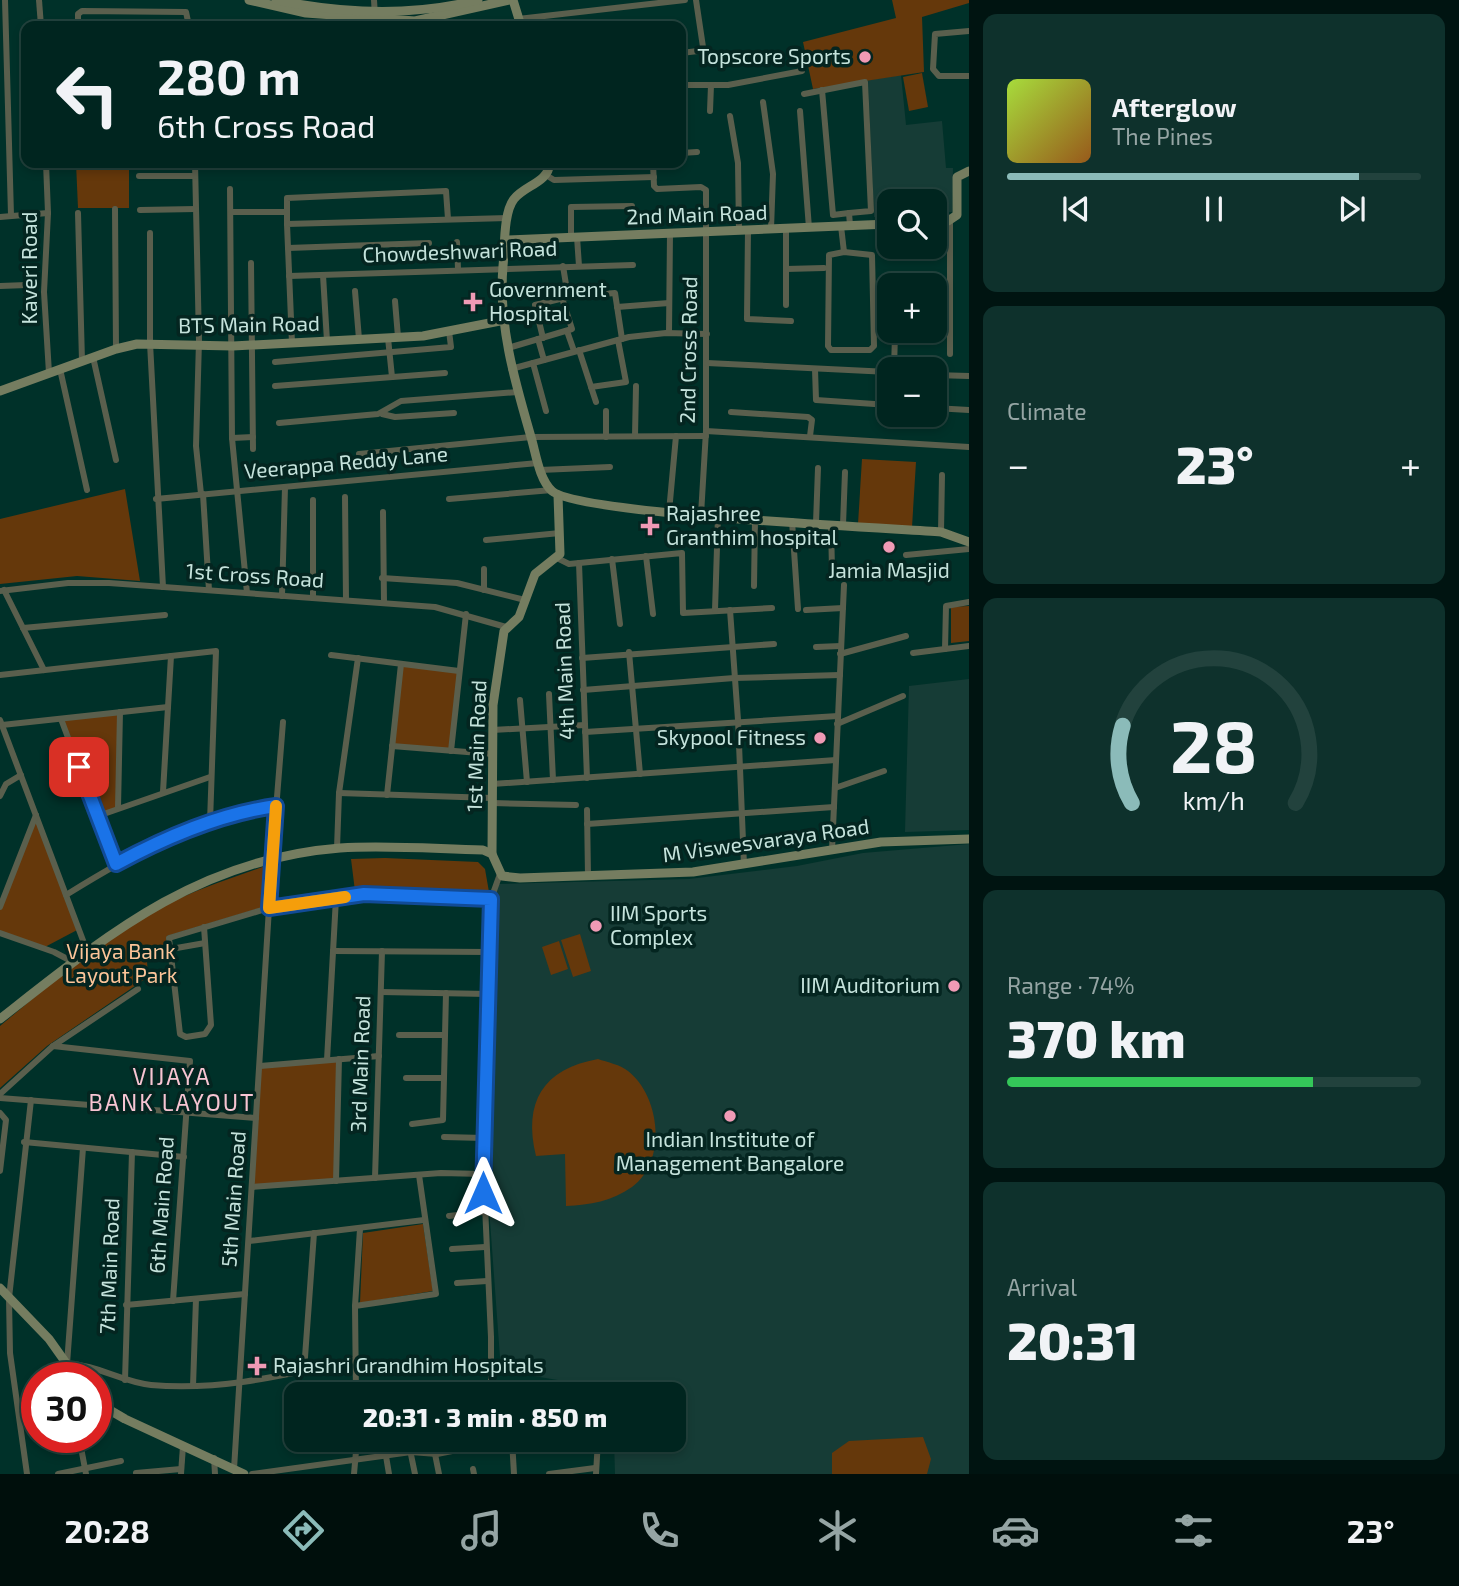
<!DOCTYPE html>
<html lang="en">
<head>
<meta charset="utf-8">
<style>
  :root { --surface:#00251f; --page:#0e312c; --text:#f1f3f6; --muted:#95a5a4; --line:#22423d; --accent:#8bbbb9 }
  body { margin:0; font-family:"Exo 2",sans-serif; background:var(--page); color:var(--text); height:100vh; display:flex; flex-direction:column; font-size:26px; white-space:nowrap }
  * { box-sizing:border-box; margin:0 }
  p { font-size:23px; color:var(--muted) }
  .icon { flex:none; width:38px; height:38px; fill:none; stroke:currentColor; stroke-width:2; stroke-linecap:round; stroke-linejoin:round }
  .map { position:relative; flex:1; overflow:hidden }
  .drawer { display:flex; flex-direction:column; gap:14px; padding:14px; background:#001411; width:490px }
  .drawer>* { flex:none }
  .top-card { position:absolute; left:21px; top:21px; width:665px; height:147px; border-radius:14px; box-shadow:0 4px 10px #0003,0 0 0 2px var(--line); background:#00251f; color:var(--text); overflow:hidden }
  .controls { position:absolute; left:877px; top:189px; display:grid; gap:14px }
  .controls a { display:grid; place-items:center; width:70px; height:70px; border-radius:14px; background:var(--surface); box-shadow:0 4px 10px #0003,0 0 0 2px var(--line); font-size:35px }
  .speed { position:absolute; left:21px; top:1362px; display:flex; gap:14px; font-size:35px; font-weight:700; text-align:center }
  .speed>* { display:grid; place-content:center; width:91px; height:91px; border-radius:50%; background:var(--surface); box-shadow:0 4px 10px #0003,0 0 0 2px var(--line); line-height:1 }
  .speed .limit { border:10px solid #d22; background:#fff; color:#111 }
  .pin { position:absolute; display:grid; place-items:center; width:60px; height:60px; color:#fff; margin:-30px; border-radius:14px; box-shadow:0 4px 10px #0006 }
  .me { position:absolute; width:77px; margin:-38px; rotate:0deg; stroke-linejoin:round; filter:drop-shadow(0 0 5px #0008) }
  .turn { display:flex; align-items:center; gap:24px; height:147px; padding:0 21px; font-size:32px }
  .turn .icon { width:91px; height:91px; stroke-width:2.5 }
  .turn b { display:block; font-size:49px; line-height:60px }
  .big { font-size:52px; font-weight:800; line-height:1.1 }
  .drawer .widget { flex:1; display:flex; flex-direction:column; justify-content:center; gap:10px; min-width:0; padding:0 24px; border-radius:14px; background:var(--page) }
  .drawer .dial { align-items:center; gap:0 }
  .dial svg { height:182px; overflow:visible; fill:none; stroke:var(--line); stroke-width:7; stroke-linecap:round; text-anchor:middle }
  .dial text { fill:var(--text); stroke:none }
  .song { display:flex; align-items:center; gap:21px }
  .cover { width:84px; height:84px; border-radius:10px; background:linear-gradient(135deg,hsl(80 70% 55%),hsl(30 70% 35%)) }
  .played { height:7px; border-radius:4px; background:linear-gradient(90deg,var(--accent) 85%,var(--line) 85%) }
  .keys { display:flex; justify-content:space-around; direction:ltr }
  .heat { display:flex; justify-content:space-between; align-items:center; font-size:38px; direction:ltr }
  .charge { height:10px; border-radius:5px; background:linear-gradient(90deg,#34c759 74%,var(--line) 0) }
  .trip { position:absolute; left:284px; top:1382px; width:402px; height:70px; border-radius:14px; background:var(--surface); box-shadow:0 4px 10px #0003,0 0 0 2px var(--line); font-weight:800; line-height:70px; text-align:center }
  .tab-bar { display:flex; height:112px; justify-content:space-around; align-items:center; background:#000f0c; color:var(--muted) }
  .tab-bar .icon { width:49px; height:49px }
  .tab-bar .on { color:var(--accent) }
  .tab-bar b { font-size:32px; color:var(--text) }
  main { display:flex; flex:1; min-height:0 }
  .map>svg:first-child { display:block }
  .built { fill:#163c36 }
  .green { fill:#65380b }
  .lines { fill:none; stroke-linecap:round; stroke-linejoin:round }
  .street { stroke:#5a5f4d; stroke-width:6 }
  .secondary { stroke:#757d60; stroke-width:9 }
  .route-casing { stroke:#114b97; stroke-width:18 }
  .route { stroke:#1a73e8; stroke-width:12 }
  .slow { stroke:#f59e0b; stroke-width:12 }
  .poi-dot { fill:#f09ab5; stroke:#042520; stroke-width:2.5 }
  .labels { text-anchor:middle; stroke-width:7; stroke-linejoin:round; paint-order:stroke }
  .poi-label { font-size:21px; fill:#c5e3dc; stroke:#042520; text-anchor:start }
  .street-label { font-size:21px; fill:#c5e3dc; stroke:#042520 }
  .park-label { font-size:21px; fill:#fdc599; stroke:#042520 }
  .neighbourhood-label { font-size:23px; letter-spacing:2px; fill:#f8c5d3; stroke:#042520 }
</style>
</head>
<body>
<main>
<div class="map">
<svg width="969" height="1474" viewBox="0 0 969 1474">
  <rect width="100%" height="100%" fill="#003129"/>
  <g class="built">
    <polygon points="901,75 906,125 942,121 946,168 953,168 952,212 935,213 934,201 889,201 889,216 874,217 868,80"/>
    <polygon points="969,679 969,830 905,832 909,686"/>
    <polygon points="969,844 969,1474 615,1474 614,1440 674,1440 674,1395 614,1395 614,1389 501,1371 489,1207 496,884 689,879 797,866 863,853"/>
  </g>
  <g class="green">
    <polygon points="892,0 969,0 969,3 922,17 924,72 813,89 803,42 896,18"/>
    <polygon points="922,73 928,107 909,111 903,77"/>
    <polygon points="76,163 129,163 129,208 78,208"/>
    <polygon points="862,459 916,462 912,527 858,524"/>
    <polygon points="125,489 140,581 77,576 0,584 0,519"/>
    <polygon points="969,606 969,641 951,643 951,607"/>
    <polygon points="401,664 459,671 451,751 392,746"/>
    <polygon points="120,712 118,808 98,816 61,719"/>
    <polygon points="36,815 79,929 43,948 0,933 0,907"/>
    <polygon points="385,858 478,862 485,869 489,892 355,891 351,859"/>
    <path d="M268,865L267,906L167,936L165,950L147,961L148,977L47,1046L0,1088V1026C54,981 113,929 178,899C207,886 238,876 268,865Z"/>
    <polygon points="580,934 591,971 573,977 561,940"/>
    <polygon points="559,941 568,969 551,975 542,947"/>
    <polygon points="339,1059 336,1181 252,1187 260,1066"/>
    <path d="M598,1059C607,1062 621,1065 628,1071C660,1096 668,1161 632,1187C612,1201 590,1205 566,1206L565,1154L536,1156C523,1102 543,1069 598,1059Z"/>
    <polygon points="423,1224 433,1291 360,1303 363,1233"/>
    <polygon points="923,1437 931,1459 927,1474 832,1474 832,1453 849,1441"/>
  </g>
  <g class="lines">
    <g class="street">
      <polyline points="5,0 11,215"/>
      <polyline points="39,0 41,26"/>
      <polyline points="374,0 375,16"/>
      <polyline points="518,19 685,0"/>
      <polyline points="635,23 636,26"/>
      <polyline points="78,26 78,14 82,11 186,12 189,26"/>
      <polyline points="969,31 935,34 933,69 939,76 969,76"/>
      <polyline points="681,53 698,51 703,47 696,0"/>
      <polyline points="681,85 728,85 802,71"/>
      <polyline points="822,90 833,215 849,213 850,225"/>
      <polyline points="804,94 865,82 871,211 849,213"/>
      <polyline points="763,102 773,174 771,229"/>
      <polyline points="710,111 711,85"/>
      <polyline points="800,111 809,228"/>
      <polyline points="730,116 738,163 739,231"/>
      <polyline points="681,153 697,152"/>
      <polyline points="46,163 48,213 44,292 49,373"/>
      <polyline points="195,163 199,341 196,446 201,494"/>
      <polyline points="653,163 654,186 657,189 701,187 706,190 706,431 701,515"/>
      <polyline points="353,164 373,163"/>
      <polyline points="546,175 554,180 654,177"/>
      <polyline points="139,176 195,176"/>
      <polyline points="230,189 232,438 247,593"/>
      <polyline points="115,209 116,349"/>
      <polyline points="140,210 196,209"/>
      <polyline points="231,212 287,212"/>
      <polyline points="78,213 82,361"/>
      <polyline points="0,217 48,213"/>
      <polyline points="950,220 950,354"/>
      <polyline points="287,224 287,198 446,191 448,219"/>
      <polyline points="841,226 844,252"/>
      <polyline points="748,230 747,319 791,321"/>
      <polyline points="150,233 150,343 163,587"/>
      <polyline points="571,237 571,207 632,206"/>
      <polyline points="577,237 579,266"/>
      <polyline points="457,242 458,269"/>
      <polyline points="288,248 429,243"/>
      <polygon points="844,252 872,255 874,346 870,350 831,350 828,346 829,255"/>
      <polyline points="251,263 253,449"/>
      <polyline points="563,266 568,297"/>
      <polyline points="786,269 824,268"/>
      <polyline points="323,275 327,341"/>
      <polyline points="289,276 633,265"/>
      <polyline points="0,286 27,285"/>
      <polyline points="355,291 359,339"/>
      <polyline points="395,301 398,337"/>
      <polyline points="786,305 786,229"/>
      <polyline points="617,307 669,303"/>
      <polyline points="505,320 537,314"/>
      <polyline points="567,331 574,351"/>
      <polyline points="669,333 670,233"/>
      <polyline points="388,338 392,377"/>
      <polyline points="543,338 535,305 568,297 615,293 622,339"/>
      <polyline points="538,339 544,360"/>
      <polyline points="292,343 287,224 508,218"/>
      <polyline points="508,348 572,329 562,298"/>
      <polyline points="579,350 596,402"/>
      <polyline points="93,357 116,460"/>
      <polyline points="275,362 451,347 449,331"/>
      <polyline points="533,363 546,411"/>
      <polyline points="707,363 889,372"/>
      <polyline points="60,369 87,490"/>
      <polyline points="511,369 629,337 666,333 707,334"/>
      <polyline points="815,369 816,400 889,405"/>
      <polyline points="894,369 895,334"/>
      <polyline points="934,375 969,376"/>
      <polyline points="275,386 445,373"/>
      <polyline points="591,387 626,382 618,340"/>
      <polyline points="934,408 969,410"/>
      <polyline points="731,412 808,417 812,420 810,436"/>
      <polyline points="382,414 395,417 454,413"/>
      <polyline points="279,423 378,414 401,401 518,392"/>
      <polyline points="706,431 969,447"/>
      <polyline points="635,436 636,386"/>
      <polyline points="606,437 606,411"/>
      <polyline points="232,438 253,437"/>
      <polyline points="359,454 531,437 706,436"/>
      <polyline points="540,470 610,467"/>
      <polyline points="203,494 209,590"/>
      <polyline points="345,497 346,600"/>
      <polyline points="156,499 538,463"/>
      <polyline points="449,499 552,490"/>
      <polyline points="313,500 313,598"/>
      <polyline points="383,512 384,603"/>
      <polyline points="669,512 676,436"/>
      <polyline points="792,521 798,609"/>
      <polyline points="816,523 818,468"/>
      <polyline points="831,524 832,570"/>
      <polyline points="843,525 845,472"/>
      <polyline points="941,532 942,475"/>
      <polyline points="486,540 560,533"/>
      <polyline points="906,555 969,549"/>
      <polyline points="646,556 653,614"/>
      <polyline points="557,558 569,564 682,553 683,613 772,608"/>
      <polyline points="612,559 620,624"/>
      <polyline points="579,563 587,778"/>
      <polyline points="382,578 457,583 525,600"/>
      <polyline points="754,586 755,519"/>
      <polyline points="4,590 44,670"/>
      <polyline points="484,590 484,569"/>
      <polyline points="0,591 68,583 109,583 435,607 506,627"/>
      <polyline points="282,596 285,487"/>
      <polyline points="715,610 718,516"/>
      <polyline points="730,610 738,720 744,865"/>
      <polyline points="806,610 843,608"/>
      <polyline points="23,628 165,615"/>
      <polyline points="816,647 841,646"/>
      <polyline points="945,649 946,606 969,602"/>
      <polyline points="629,652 640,774"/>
      <polyline points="913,653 969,646"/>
      <polyline points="840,654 906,636"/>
      <polyline points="331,655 459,671"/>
      <polyline points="582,658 774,644"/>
      <polyline points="0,675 216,651 210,822"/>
      <polyline points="583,690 734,678 840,675"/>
      <polyline points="549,694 553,780"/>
      <polyline points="520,700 527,782"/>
      <polyline points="61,719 116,865"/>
      <polyline points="0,720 87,951"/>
      <polyline points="837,724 903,696"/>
      <polyline points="2,725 168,707"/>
      <polyline points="492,730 585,725"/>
      <polyline points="585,732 838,716"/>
      <polyline points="392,746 492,754"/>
      <polyline points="451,751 466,614"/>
      <polyline points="492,784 836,760"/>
      <polyline points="835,788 884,771"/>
      <polyline points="163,792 171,656"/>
      <polyline points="339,793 492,798"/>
      <polyline points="387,795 401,664"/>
      <polyline points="0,796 6,784 21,775"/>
      <polyline points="492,803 576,805"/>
      <polyline points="118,808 120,712"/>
      <polyline points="587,810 588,876"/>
      <polyline points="98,816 210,777"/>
      <polyline points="587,824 834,807"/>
      <polyline points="337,848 339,793 358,658"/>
      <polyline points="832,850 844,585"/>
      <path d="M66,895C132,854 198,817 276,806"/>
      <polyline points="0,907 36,815"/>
      <polyline points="204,927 211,1025 205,1034 186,1037 180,1034 169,938 269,908 364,894 491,899"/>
      <polyline points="0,933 54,952 73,962"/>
      <polyline points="171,949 205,943"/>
      <polyline points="333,951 489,952"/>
      <polyline points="381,992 488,994"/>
      <polyline points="399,1035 445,1035"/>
      <polyline points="53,1046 138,989"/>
      <polyline points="327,1060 336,898"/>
      <polyline points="260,1066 379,1056"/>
      <polyline points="406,1078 444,1078"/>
      <polyline points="0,1094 53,1046 190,1061 173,1301"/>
      <polyline points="0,1098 256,1118"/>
      <polyline points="0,1113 6,1120 0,1171"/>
      <polyline points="412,1124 443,1120 446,993"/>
      <polyline points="444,1137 484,1138"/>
      <polyline points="24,1142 184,1157"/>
      <polyline points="375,1178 382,951"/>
      <polyline points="336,1181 339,1059"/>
      <polyline points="252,1187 441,1173 483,1174"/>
      <polyline points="449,1216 483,1212"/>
      <polyline points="249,1241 424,1220"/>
      <polyline points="452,1249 485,1247"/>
      <polyline points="457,1283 487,1281"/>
      <polyline points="126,1305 245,1294"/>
      <polyline points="355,1306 436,1294 419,1175"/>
      <path d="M67,1364C96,1364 121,1382 151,1385C222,1391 285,1375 354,1360"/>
      <polyline points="304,1371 314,1233"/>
      <polyline points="69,1377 67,1364 83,1148"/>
      <polyline points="125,1380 132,1152"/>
      <polyline points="193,1386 196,1299"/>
      <polyline points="356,1395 355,1306 360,1229"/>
      <polyline points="491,1395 491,1337 483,1162 491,899 500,874"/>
      <polyline points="79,1437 86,1474"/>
      <polyline points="408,1440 415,1474"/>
      <polyline points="512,1440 514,1474"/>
      <polyline points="435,1454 439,1474"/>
      <polyline points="386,1456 389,1474"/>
      <polyline points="214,1458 215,1474"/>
      <polyline points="234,1469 272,860 283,722"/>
      <polyline points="473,1469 474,1474"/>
      <polyline points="136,1473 181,1469"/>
      <polyline points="27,1474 10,1353 9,1298 31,1100"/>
      <polyline points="58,1474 121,1461"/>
      <polyline points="181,1474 183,1446"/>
      <polyline points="252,1474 411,1452 437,1454 508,1440"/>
      <polyline points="354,1474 357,1440"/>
      <polyline points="549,1474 595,1468"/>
      <polyline points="596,1474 598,1440"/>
    </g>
    <g class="secondary">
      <polyline points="249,0 306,13 415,21 509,0"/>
      <path d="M276,0C344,14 411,17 478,0"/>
      <polyline points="513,0 521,26"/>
      <path d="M550,163C548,183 525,185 514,199C503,213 505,248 503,266C498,325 515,382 531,437C536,454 539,479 552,491C578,514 886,528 941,532L969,542"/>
      <polyline points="934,221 948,221 957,215 957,177 969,171"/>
      <polyline points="506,240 889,224"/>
      <polyline points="0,391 116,349 137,344 233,346 423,336 505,320"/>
      <polyline points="492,854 493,705 504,631 519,617 535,574 560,554 558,495"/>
      <path d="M0,1019C107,935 198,859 340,848C387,845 436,849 483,850L492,854L502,876L520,878L693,872L881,842L969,839"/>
      <polyline points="0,1288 49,1339 76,1377"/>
      <polyline points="96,1402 125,1419 244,1474"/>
    </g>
  </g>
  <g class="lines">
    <g class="route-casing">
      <path id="route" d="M79,767L116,864C166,837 219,814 276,806L269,908L364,894L491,899L483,1193"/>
    </g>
    <use href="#route" class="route"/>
    <polyline class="slow" points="276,806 269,908 345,897"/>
  </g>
  <g class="poi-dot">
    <circle cx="865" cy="57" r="7"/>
    <path d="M469.5 291.5h7v7h7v7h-7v7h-7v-7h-7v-7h7z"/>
    <path d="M646.5 515.5h7v7h7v7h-7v7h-7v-7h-7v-7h7z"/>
    <circle cx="889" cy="547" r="7"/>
    <circle cx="820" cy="738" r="7"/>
    <circle cx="596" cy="926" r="7"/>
    <circle cx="954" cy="986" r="7"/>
    <circle cx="730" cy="1116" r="7"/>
    <path d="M253.5 1355.5h7v7h7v7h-7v7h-7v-7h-7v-7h7z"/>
  </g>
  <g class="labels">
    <g class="poi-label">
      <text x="851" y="64" text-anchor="end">Topscore Sports</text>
      <text x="489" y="297">Government<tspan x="489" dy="24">Hospital</tspan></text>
      <text x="666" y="521">Rajashree<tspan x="666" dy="24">Granthim hospital</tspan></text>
      <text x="889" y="578" text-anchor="middle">Jamia Masjid</text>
      <text x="806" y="745" text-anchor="end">Skypool Fitness</text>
      <text x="610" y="921">IIM Sports<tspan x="610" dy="24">Complex</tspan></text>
      <text x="940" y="993" text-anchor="end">IIM Auditorium</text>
      <text x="730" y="1147" text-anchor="middle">Indian Institute of<tspan x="730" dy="24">Management Bangalore</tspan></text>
      <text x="273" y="1373">Rajashri Grandhim Hospitals</text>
    </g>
    <g class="street-label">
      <text transform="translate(697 215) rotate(-2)" y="7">2nd Main Road</text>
      <text transform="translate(460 252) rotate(-2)" y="7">Chowdeshwari Road</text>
      <text transform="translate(30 268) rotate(-90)" y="7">Kaveri Road</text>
      <text transform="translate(249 325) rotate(-1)" y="7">BTS Main Road</text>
      <text transform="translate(689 350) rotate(-89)" y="7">2nd Cross Road</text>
      <text transform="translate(346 463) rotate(-5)" y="7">Veerappa Reddy Lane</text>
      <text transform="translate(255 576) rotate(4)" y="7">1st Cross Road</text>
      <text transform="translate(565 671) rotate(-92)" y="7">4th Main Road</text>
      <text transform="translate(477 746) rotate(-88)" y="7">1st Main Road</text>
      <text transform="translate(766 841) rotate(-8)" y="7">M Viswesvaraya Road</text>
      <text transform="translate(361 1064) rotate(-88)" y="7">3rd Main Road</text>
      <text transform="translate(234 1199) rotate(-86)" y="7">5th Main Road</text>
      <text transform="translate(162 1205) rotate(-86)" y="7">6th Main Road</text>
      <text transform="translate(110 1266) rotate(-88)" y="7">7th Main Road</text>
    </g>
    <g class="park-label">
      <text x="121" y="959">Vijaya Bank<tspan x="121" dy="24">Layout Park</tspan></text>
    </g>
    <g class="neighbourhood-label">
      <text x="172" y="1085">VIJAYA<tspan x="172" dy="26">BANK LAYOUT</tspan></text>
    </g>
  </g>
</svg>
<div class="controls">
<a><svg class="icon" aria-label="search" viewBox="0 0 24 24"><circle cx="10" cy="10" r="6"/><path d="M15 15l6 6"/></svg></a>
<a>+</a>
<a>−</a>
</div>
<div class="speed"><div class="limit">30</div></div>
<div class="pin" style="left:79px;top:767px;background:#d93025"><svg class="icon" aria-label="arrive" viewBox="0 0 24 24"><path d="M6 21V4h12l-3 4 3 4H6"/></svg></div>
<svg class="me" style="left:483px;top:1193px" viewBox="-20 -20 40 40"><path d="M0-17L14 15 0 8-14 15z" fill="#1a73e8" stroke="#fff" stroke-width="4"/></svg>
<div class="trip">20:31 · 3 min · 850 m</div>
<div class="top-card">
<div class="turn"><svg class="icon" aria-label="left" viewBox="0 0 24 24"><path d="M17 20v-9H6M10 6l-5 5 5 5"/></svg><div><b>280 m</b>6th Cross Road</div></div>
</div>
</div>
<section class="drawer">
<div class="widget">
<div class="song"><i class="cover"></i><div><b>Afterglow</b><p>The Pines</p></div></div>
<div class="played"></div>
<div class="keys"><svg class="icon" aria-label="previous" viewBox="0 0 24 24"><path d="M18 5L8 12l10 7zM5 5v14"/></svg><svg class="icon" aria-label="pause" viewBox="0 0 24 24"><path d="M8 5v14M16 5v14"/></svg><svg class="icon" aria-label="next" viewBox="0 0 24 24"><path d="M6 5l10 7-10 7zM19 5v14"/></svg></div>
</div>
<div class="widget"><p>Climate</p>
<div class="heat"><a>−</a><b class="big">23°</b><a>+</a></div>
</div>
<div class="widget dial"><svg viewBox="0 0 100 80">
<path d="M14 69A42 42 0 1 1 86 69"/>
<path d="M14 69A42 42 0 0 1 10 35" stroke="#8bbbb9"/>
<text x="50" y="56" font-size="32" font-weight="700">28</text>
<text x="50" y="72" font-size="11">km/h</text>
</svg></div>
<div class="widget"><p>Range · 74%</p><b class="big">370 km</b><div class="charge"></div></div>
<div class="widget"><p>Arrival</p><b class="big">20:31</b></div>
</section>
</main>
<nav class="tab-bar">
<b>20:28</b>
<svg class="icon on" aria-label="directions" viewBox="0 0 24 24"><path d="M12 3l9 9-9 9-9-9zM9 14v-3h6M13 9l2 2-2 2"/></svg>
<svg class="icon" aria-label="music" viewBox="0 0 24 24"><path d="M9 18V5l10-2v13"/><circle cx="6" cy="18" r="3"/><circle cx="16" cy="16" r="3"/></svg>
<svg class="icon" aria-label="phone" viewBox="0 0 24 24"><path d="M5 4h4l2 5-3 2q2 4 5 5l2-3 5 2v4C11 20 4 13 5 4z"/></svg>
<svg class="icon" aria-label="climate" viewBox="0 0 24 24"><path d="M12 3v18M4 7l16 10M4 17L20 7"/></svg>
<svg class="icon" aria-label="car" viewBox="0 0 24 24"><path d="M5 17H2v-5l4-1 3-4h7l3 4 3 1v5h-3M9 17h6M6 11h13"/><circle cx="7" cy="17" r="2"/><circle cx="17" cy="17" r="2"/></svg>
<svg class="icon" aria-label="filters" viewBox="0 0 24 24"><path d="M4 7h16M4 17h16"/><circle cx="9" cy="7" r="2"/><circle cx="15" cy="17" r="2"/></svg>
<b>23°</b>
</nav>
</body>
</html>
